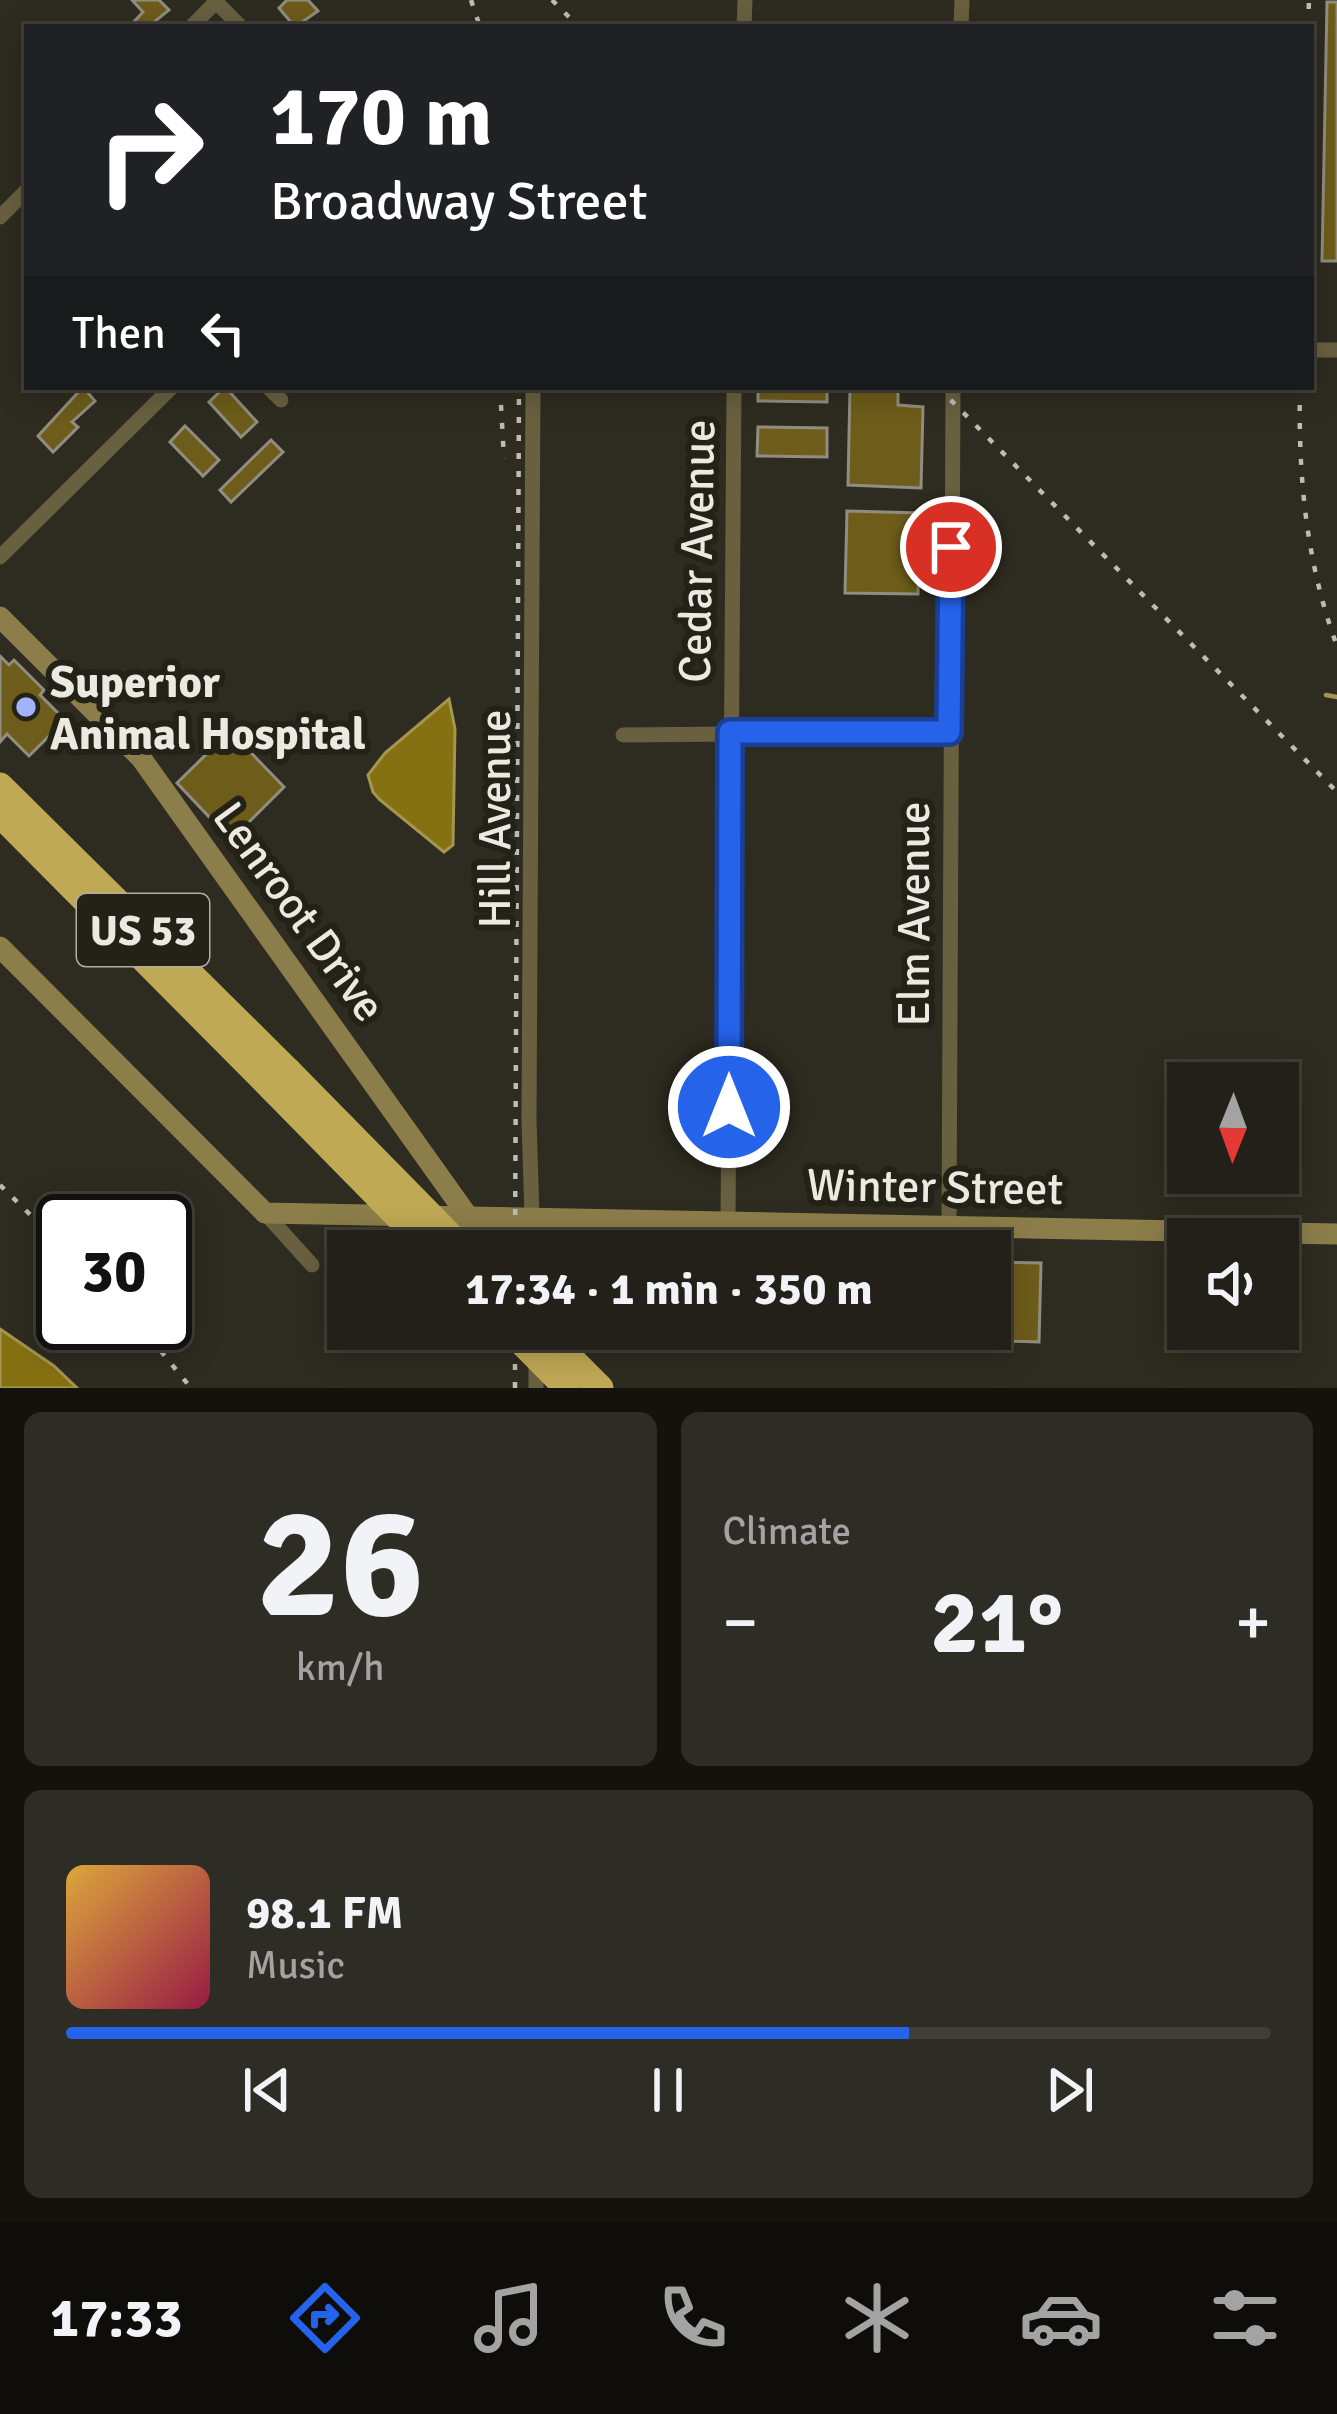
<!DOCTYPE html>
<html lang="en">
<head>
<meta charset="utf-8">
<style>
  :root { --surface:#222018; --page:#2e2d25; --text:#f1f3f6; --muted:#a2a3a2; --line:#3f3e37; --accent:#2563eb }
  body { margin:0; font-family:Signika,sans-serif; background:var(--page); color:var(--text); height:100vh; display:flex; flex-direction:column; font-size:45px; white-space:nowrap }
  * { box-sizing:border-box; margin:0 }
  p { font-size:39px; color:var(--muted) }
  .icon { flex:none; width:66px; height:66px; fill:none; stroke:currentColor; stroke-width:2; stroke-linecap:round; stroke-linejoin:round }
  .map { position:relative; height:1388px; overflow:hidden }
  .drawer { display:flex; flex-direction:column; gap:24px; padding:24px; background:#13120d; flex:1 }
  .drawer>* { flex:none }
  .banner { position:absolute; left:24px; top:24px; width:1290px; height:366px; border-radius:0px; box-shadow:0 6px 30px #0003,0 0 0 3px var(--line); background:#202124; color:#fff; overflow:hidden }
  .needle { width:78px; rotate:181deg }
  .controls { position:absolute; left:1167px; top:1062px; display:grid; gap:24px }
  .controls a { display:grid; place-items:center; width:132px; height:132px; border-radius:0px; background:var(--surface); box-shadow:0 6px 30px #0003,0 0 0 3px var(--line); font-size:60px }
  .speed { position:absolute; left:36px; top:1194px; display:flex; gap:24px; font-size:60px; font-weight:700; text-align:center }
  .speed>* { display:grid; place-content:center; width:156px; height:156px; border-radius:50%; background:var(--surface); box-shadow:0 6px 30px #0003,0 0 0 3px var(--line); line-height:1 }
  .speed .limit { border:6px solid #111; border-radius:18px; background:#fff; color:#111 }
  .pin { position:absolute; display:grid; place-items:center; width:102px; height:102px; color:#fff; margin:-51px; border:6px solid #fff; border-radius:50%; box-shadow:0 3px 12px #0007 }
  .me { position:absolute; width:132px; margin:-66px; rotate:0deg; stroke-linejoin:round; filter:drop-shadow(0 0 9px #0008) }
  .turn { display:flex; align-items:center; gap:42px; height:252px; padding:0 48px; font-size:54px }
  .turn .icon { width:156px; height:156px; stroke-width:2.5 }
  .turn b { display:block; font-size:84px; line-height:102px }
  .then { display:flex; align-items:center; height:114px; padding:0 48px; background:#0003; gap:24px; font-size:45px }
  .big { font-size:90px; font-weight:700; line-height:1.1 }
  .drawer .card { flex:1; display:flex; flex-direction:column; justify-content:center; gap:18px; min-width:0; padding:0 42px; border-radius:18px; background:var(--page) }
  .drawer .dial { align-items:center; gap:0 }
  .dial b { font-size:156px; line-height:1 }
  .song { display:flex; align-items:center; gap:36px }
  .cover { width:144px; height:144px; border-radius:18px; background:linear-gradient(135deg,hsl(40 70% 55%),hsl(340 70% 35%)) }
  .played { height:12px; border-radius:6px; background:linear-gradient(90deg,var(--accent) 70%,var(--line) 70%) }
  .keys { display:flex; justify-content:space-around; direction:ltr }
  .heat { display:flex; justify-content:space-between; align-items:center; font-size:66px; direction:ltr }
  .drawer .tiles { flex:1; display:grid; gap:24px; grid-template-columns:1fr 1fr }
  .card:last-child { grid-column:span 2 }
  .trip { position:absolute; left:327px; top:1230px; width:684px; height:120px; border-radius:0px; background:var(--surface); box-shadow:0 6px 30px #0003,0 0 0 3px var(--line); font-weight:700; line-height:120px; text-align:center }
  .tabs { display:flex; height:192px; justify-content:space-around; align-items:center; background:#0e0d0a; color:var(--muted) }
  .tabs .icon { width:84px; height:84px }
  .tabs .selected { color:var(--accent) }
  .tabs b { font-size:54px; color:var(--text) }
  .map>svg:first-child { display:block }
  .water { fill:#867112; stroke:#a49550; stroke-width:3 }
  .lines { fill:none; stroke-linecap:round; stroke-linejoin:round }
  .stream { stroke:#a49550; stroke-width:4.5 }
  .building { fill:#6d5c1a; stroke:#918d80; stroke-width:3 }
  .street { stroke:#696040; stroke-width:15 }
  .secondary { stroke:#8c7e4a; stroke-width:21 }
  .highway { stroke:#bfa955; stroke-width:27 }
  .rail { stroke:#bebcb4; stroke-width:4.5; stroke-dasharray:6 12; stroke-linecap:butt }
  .highway-bridge { stroke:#bfa955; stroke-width:27 }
  .route-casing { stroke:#184099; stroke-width:30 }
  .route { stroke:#2563eb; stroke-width:21 }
  .poi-dot { fill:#a3b2fd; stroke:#242116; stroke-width:4.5 }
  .labels { text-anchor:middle; stroke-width:12; stroke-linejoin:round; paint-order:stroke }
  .shield { fill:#242116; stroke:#afada5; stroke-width:3 }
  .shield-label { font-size:42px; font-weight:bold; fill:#ebe9e2 }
  .street-label { font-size:45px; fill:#ebe9e2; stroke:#242116 }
  .poi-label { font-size:45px; font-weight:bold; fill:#ebe9e2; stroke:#242116; text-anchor:start }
</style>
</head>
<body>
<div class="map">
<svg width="1337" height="1388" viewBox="0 0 1337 1388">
  <rect width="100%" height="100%" fill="#2e2b20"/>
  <g class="water">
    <polygon points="449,699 455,729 453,845 444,852 380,800 373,792 368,775 385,753"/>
    <polygon points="0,1329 54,1366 77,1388 0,1388"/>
  </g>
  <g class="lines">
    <polyline class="stream" points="1326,695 1337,697"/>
  </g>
  <g class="building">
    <polygon points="132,0 159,0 169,10 148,27 129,27 143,12"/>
    <polygon points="287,0 308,0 318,11 295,27 279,8"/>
    <polygon points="1327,2 1337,2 1337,261 1322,261"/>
    <polygon points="83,387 95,401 72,422 78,427 53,452 38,436"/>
    <polygon points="225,387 257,422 241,437 209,402"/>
    <polygon points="758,387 827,387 827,402 758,401"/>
    <polygon points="850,387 898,387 898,405 923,407 921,488 848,485"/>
    <polygon points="185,426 219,460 203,476 170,442"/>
    <polygon points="758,427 827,428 827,457 757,456"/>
    <polygon points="271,440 283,452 231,502 220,490"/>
    <polygon points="847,511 920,513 918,594 845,593"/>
    <polygon points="0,656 9,665 14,660 44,690 40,695 65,720 29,756 7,734 0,742"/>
    <polygon points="230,731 284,787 231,840 177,783"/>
    <polygon points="990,1262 1041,1263 1039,1342 938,1339 938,1329 990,1329"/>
  </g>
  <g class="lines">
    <g class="street">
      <polyline points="214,0 241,27"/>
      <polyline points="191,27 216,2"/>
      <polyline points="744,27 745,0"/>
      <polyline points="961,27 962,0"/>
      <polyline points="0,217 27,190"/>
      <polyline points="1311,350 1337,350"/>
      <polyline points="268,387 281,400"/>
      <polyline points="0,557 172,387"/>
      <polyline points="623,735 949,732"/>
      <polyline points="265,1213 312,1265"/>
      <polyline points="728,1220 734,387"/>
      <polyline points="949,1225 953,387"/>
      <polyline points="533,1251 529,1120 533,387"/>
      <polyline points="536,1355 536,1388"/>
    </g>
    <g class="secondary">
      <polyline points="0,617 141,758 467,1215"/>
      <polyline points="0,947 265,1213 1337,1234"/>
    </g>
    <g class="highway">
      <polyline points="0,786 288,1071"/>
      <polyline points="0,814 272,1088"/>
      <polyline points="541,1329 600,1388"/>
    </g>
    <g class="rail">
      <polyline points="471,0 480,27"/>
      <polyline points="552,0 579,27"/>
      <polyline points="1308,27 1309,0"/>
      <polyline points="500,387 504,459"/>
      <polyline points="938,387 1337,792"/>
      <path d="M1300,387C1298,476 1306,562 1337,646"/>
      <polyline points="0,1185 63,1247"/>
      <polyline points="515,1251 519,387"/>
      <polyline points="138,1323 191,1388"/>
      <polyline points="515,1388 515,1329"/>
    </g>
    <g class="highway-bridge">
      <polyline points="288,1071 465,1251"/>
      <polyline points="272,1088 432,1251"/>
      <polyline points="509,1329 567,1388"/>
    </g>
  </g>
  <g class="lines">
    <g class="route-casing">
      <polyline id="route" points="729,1107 730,732 949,732 951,547"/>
    </g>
    <use href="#route" class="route"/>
  </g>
  <circle class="poi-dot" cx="26" cy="707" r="12"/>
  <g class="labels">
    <rect class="shield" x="77" y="894" width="132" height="72" rx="9"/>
    <g class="shield-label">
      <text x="143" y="945">US 53</text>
    </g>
    <g class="street-label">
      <text transform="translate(696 551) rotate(-89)" y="16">Cedar Avenue</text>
      <text transform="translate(494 819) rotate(-90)" y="16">Hill Avenue</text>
      <text transform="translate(300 911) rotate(54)" y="16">Lenroot Drive</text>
      <text transform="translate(913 914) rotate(-90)" y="16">Elm Avenue</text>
      <text transform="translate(935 1186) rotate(1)" y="16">Winter Street</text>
    </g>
    <g class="poi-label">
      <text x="50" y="697">Superior<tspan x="50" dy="52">Animal Hospital</tspan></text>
    </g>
  </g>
</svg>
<div class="controls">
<a><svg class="needle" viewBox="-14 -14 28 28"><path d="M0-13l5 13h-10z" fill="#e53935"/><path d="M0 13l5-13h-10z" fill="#a2a3a2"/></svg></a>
<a><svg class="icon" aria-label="sound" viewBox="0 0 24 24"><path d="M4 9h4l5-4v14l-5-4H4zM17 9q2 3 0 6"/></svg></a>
</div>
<div class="speed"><div class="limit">30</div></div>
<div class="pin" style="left:951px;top:547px;background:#d93025"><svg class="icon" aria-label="arrive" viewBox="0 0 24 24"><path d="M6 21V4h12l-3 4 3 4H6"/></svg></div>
<svg class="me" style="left:729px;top:1107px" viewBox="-20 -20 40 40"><circle r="17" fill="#2563eb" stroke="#fff" stroke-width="3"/><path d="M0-11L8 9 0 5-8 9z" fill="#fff"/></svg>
<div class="trip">17:34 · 1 min · 350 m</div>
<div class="banner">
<div class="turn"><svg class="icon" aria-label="right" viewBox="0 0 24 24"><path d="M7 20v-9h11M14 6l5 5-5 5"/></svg><div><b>170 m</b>Broadway Street</div></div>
<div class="then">Then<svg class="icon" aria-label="left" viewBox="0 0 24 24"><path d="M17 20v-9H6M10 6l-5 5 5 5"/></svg></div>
</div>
</div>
<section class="drawer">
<div class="tiles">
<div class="card dial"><b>26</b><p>km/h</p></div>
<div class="card"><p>Climate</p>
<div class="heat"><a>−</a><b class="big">21°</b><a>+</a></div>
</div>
<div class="card">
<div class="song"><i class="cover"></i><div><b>98.1 FM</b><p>Music</p></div></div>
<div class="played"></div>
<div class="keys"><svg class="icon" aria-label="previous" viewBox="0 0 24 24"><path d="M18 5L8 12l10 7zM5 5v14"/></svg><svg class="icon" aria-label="pause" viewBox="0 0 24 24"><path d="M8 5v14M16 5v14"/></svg><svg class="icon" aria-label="next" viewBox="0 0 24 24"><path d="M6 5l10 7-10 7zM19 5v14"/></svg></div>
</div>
</div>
</section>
<nav class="tabs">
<b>17:33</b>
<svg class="icon selected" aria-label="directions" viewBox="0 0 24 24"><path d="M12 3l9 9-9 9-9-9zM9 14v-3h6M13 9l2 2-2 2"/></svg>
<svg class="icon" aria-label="music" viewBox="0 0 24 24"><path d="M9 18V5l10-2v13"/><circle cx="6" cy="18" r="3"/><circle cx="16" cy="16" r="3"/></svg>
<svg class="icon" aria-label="phone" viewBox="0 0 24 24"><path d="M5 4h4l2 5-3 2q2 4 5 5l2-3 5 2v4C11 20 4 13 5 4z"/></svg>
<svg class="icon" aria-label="climate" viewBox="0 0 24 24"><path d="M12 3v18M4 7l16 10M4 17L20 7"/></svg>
<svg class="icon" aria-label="car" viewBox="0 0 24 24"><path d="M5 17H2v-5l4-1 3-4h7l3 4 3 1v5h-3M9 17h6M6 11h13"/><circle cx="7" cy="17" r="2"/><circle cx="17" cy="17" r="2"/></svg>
<svg class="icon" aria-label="filters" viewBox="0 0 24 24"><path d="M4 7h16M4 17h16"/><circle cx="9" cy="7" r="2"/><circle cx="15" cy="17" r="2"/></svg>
</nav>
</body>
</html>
